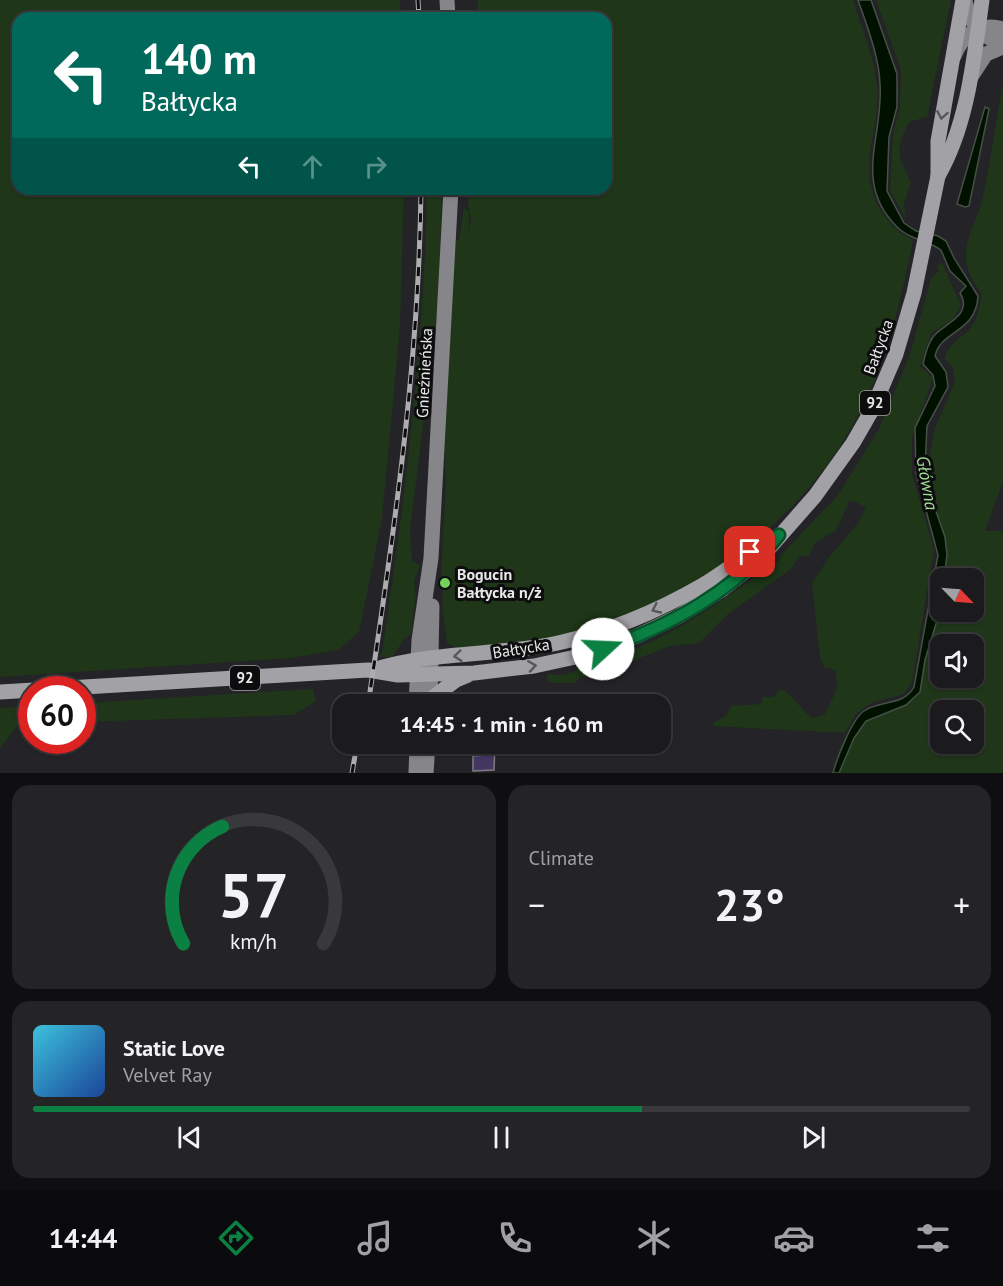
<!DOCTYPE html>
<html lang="en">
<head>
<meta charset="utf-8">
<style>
  :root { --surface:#1b1a1d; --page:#242326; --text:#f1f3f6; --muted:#a0a1a4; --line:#39383b; --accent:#0b8043 }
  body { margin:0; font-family:"PT Sans",sans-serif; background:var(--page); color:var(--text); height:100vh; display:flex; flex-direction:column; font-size:22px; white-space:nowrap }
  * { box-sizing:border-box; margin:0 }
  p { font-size:20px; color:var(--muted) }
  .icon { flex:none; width:33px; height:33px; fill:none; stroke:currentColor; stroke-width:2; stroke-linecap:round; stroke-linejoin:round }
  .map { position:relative; height:773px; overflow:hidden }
  .side { display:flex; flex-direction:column; gap:12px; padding:12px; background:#0f0e10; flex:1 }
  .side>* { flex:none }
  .top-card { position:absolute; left:12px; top:12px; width:600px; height:183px; border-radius:18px; box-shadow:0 2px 4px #0004,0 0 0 2px var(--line); background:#00695c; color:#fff; overflow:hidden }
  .needle { width:39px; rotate:115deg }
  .controls { position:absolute; left:930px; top:568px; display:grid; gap:12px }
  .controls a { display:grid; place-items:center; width:54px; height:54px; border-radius:12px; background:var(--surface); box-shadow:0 2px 4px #0004,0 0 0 2px var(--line); font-size:30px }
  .speed { position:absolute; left:18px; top:676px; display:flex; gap:12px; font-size:30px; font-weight:700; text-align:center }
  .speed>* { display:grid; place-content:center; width:78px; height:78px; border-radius:50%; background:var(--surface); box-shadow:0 2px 4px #0004,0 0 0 2px var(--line); line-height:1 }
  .speed .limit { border:9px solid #d22; background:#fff; color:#111 }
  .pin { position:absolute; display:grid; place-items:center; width:51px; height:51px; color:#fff; margin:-26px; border-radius:12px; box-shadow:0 3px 9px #0006 }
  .me { position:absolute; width:66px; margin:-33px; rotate:70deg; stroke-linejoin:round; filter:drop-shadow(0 0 4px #0008) }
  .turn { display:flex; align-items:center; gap:21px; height:126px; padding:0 30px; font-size:27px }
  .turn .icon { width:78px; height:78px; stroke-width:2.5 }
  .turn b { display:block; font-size:42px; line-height:51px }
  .lanes { display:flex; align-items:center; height:57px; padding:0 30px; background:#0003; justify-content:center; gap:30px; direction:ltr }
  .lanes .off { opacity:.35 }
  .big { font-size:45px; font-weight:700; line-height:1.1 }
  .side .widget { flex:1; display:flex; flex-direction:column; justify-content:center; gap:9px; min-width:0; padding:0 21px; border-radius:18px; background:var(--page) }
  .side .dial { align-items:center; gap:0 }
  .dial svg { height:156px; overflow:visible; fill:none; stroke:var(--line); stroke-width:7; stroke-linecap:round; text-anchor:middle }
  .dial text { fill:var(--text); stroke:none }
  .song { display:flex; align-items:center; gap:18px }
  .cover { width:72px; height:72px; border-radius:9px; background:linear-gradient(135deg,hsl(190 70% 55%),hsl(220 70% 35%)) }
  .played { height:6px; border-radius:3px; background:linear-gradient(90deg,var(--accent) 65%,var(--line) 65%) }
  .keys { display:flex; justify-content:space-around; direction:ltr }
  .heat { display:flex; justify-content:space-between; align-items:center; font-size:33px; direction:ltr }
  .side .tiles { flex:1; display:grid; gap:12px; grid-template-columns:1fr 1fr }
  .widget:last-child { grid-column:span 2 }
  .trip { position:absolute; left:332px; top:694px; width:339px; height:60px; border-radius:18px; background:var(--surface); box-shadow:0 2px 4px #0004,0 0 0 2px var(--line); font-weight:700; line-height:60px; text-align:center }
  .tab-bar { display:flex; height:96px; justify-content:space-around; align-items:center; background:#0b0a0c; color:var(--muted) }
  .tab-bar .icon { width:42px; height:42px }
  .tab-bar .current { color:var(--accent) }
  .tab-bar b { font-size:27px; color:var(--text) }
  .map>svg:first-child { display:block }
  .green { fill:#1f3619; fill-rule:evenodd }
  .water { fill:#010; stroke:#465146; stroke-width:1.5 }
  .building { fill:#463662; stroke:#7e7d82; stroke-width:1.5 }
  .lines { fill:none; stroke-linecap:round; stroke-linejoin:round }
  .secondary { stroke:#868589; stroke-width:15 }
  .primary { stroke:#a2a1a5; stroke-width:15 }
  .rail-casing { stroke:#adacaf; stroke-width:5 }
  .rail { stroke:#0d0d0e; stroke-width:3; stroke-dasharray:9; stroke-linecap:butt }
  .oneway { stroke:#58575a }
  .route-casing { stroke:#07532c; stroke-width:15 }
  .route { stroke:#0b8043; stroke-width:10 }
  .poi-dot { fill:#74d25b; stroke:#0d0d0e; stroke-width:2 }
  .labels { text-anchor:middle; stroke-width:6; stroke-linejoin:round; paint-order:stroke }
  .shield { fill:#0d0d0e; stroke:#a6a6a7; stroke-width:1.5 }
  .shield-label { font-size:15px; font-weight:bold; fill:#e8e7e9 }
  .street-label { font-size:16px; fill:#e8e7e9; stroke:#0d0d0e }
  .poi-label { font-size:16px; font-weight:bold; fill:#e8e7e9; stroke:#0d0d0e; text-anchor:start }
  .water-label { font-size:18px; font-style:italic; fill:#a4da97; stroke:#0d0d0e }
</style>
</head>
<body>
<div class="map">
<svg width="1003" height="773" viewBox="0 0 1003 773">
  <rect width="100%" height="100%" fill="#242327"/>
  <g class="green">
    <polygon points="0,0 400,0 401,18 18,18 18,189 404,189 400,326 382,519 359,632 338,650 292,658 0,677"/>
    <path d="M478,0H853C861,27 874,56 877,84C882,129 855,166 880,209C888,223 899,233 913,240C902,294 891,346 867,397C810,524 683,609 549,639C520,645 488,646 459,649L447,643L443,614V576L441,575L446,481L444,440L455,241L459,240L464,208L469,211L468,233L471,219L467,197L462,195L460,189H470V194L475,195L476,189H606V18H478Z"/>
    <path d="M876,0H951L927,117L909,122C895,150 897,154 911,182L904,203L906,219L890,191L893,133L900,107L901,70Z"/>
    <path d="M1003,82V481L985,531H1003V773H839C840,762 860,723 870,717C889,707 904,712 920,692L925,660L940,602V612H974V579H944C952,538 938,523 927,486H930L929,458L935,428L955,382L953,368L945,359C947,345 960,339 969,330C978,319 980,307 982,294C974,283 966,271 966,257C966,233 977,222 982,200C991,161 996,121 1003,82ZM940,645H974V678H940ZM940,711H974V744H940Z"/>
    <path d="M427,189H442L438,304L410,530L412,561L420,566L414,581L416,595L411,635L405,638L392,657H378L382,653C405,499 424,346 427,189Z"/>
    <path d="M941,261L961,305L952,320L931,333L920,366L933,378L912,437V474L934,550L912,682L904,694L871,703L856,714L845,733L712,726L714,722L726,716L731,706L761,704L763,697H773L781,689C795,695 800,711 813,718L825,714C832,697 841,690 835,671L828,667L825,669L820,657L812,583L830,556L858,523L866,508L854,501L849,502L836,530L815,543L809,556H799L791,569L728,614L699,643L670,646L612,669L608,673H598L597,677H580L575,683H551L546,679L549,673C559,678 575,673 583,665C649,650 698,618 752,579C759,575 764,577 768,573L764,569L767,565L779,561L781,555L838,495L880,427L910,354L931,278L939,271L937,267Z"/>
    <polygon points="313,689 316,701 294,715 83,722 83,703"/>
    <polygon points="31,706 31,723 19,724 0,748 0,708"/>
  </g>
  <g class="water">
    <path d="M858,0H871L897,74V107L889,137L887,191L904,223L916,231L938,236L946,241L954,258L978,296C976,333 941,330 935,356L946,372L948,387L927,426L925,466L927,486L945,537L947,555L944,579H940L939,614L925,660L920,692L906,705L866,721L854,738L839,773H833C837,758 852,719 864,711C880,700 904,706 914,687L938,555L916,473L915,428L935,386L933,375L923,364C925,355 927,345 933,337C942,324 974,316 960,293L966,286L950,271L941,250C927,240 910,240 897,227C852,182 884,136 880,84C879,56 867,26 858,0Z"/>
    <polygon points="985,107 989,109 969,206 965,207 957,204"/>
  </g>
  <polygon class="building" points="488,744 495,744 494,770 473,771 473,756 487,755"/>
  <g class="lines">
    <g class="secondary">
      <polyline points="447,0 448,18"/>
      <path d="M965,0C969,23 981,37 1003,44"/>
      <path d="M954,56C962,35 980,22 1003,29"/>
      <polyline points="971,77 986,54 1003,47"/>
      <polyline points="416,705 419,640 431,558 451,189"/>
      <polyline points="430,705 432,606"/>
      <polyline points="416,773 417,744"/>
      <polyline points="426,773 428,744"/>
    </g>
    <g class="primary">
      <path d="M938,176C968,124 974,58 982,0"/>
      <path d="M376,669C435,651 498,656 558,643C608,632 658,611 703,585C726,571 748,553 771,539"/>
      <polyline points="0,692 368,670 398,675 474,673 534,666 580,656 637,636 679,616 723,589 757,562 815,496 853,443 872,410 896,354 914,293 938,176 938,141 963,0"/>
      <polyline points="431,699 456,680 468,675"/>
    </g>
    <g class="rail-casing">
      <g id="rail">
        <polyline points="418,0 419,18"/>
        <path d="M368,705C394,533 419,363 421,189"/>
        <polyline points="352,773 357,744"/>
      </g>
    </g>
    <use href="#rail" class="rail"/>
  </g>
  <defs><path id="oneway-chevron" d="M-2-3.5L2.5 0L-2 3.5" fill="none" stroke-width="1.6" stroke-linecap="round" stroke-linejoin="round" transform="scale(1.5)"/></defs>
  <g class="oneway">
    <use href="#oneway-chevron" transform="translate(942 115) rotate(100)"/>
    <use href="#oneway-chevron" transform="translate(656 609) rotate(155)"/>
    <use href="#oneway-chevron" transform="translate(458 656) rotate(174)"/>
    <use href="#oneway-chevron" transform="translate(532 666) rotate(-9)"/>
  </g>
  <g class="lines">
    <g class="route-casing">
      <path id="route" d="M603,649C671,625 734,592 779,535L750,552"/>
    </g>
    <use href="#route" class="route"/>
  </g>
  <circle class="poi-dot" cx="445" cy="583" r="6"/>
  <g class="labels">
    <g class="shield">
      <rect x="860" y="391" width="30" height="24" rx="4.5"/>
      <rect x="230" y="666" width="30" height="24" rx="4.5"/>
    </g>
    <g class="shield-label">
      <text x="875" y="408">92</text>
      <text x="245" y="683">92</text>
    </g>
    <g class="street-label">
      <text transform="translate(878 347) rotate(-70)" y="6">Bałtycka</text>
      <text transform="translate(424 373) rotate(-87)" y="6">Gnieźnieńska</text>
      <text transform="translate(521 648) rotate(-9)" y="6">Bałtycka</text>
    </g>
    <g class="poi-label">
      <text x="457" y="580">Bogucin<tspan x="457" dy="18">Bałtycka n/ż</tspan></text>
    </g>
    <g class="water-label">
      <text transform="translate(927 483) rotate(80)" y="6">Główna</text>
    </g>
  </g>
</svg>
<div class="controls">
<a><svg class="needle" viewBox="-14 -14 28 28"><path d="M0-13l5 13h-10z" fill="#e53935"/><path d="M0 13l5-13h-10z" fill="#a0a1a4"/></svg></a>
<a><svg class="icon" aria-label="sound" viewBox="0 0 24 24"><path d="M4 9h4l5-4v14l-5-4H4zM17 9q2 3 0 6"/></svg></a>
<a><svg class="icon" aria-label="search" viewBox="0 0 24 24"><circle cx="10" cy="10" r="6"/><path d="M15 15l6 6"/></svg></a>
</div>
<div class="speed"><div class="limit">60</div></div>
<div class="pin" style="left:750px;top:552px;background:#d93025"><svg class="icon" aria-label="arrive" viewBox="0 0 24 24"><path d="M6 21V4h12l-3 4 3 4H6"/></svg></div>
<svg class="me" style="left:603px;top:649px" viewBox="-20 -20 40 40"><circle r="19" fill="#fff"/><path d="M0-13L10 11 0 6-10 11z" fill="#0b8043"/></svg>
<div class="trip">14:45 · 1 min · 160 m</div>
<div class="top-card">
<div class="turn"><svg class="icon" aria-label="left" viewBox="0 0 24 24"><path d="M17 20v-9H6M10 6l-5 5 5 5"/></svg><div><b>140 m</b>Bałtycka</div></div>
<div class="lanes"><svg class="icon" aria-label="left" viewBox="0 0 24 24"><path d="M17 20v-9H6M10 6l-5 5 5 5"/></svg><svg class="icon off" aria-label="ahead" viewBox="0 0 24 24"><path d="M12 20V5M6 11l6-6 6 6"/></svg><svg class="icon off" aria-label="right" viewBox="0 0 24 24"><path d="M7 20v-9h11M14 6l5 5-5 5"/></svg></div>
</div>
</div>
<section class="side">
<div class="tiles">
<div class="widget dial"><svg viewBox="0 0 100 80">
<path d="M14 69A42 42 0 1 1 86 69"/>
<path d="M14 69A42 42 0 0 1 34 9" stroke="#0b8043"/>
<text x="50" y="56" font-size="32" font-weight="700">57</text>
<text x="50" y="72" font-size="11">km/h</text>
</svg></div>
<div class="widget"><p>Climate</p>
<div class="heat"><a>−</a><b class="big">23°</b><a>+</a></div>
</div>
<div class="widget">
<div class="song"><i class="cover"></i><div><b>Static Love</b><p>Velvet Ray</p></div></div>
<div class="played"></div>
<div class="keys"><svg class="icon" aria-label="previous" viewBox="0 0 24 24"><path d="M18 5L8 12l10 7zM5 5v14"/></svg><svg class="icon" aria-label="pause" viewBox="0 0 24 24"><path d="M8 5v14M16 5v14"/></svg><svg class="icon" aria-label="next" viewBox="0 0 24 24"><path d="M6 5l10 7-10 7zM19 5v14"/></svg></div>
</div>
</div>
</section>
<nav class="tab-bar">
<b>14:44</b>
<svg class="icon current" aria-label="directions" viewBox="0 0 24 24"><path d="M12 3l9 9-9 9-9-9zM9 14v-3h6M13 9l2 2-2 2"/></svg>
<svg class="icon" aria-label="music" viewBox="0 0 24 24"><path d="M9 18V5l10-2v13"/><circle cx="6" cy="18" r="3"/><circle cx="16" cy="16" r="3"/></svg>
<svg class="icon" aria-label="phone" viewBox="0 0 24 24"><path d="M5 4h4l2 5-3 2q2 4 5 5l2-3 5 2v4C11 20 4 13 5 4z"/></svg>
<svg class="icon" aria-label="climate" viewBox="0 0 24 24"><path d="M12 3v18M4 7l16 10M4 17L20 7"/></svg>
<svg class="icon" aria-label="car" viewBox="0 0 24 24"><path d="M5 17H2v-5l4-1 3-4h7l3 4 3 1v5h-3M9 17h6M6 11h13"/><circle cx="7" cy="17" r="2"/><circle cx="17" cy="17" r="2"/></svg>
<svg class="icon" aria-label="filters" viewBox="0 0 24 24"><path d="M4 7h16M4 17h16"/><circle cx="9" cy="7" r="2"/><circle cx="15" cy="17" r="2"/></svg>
</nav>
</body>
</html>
